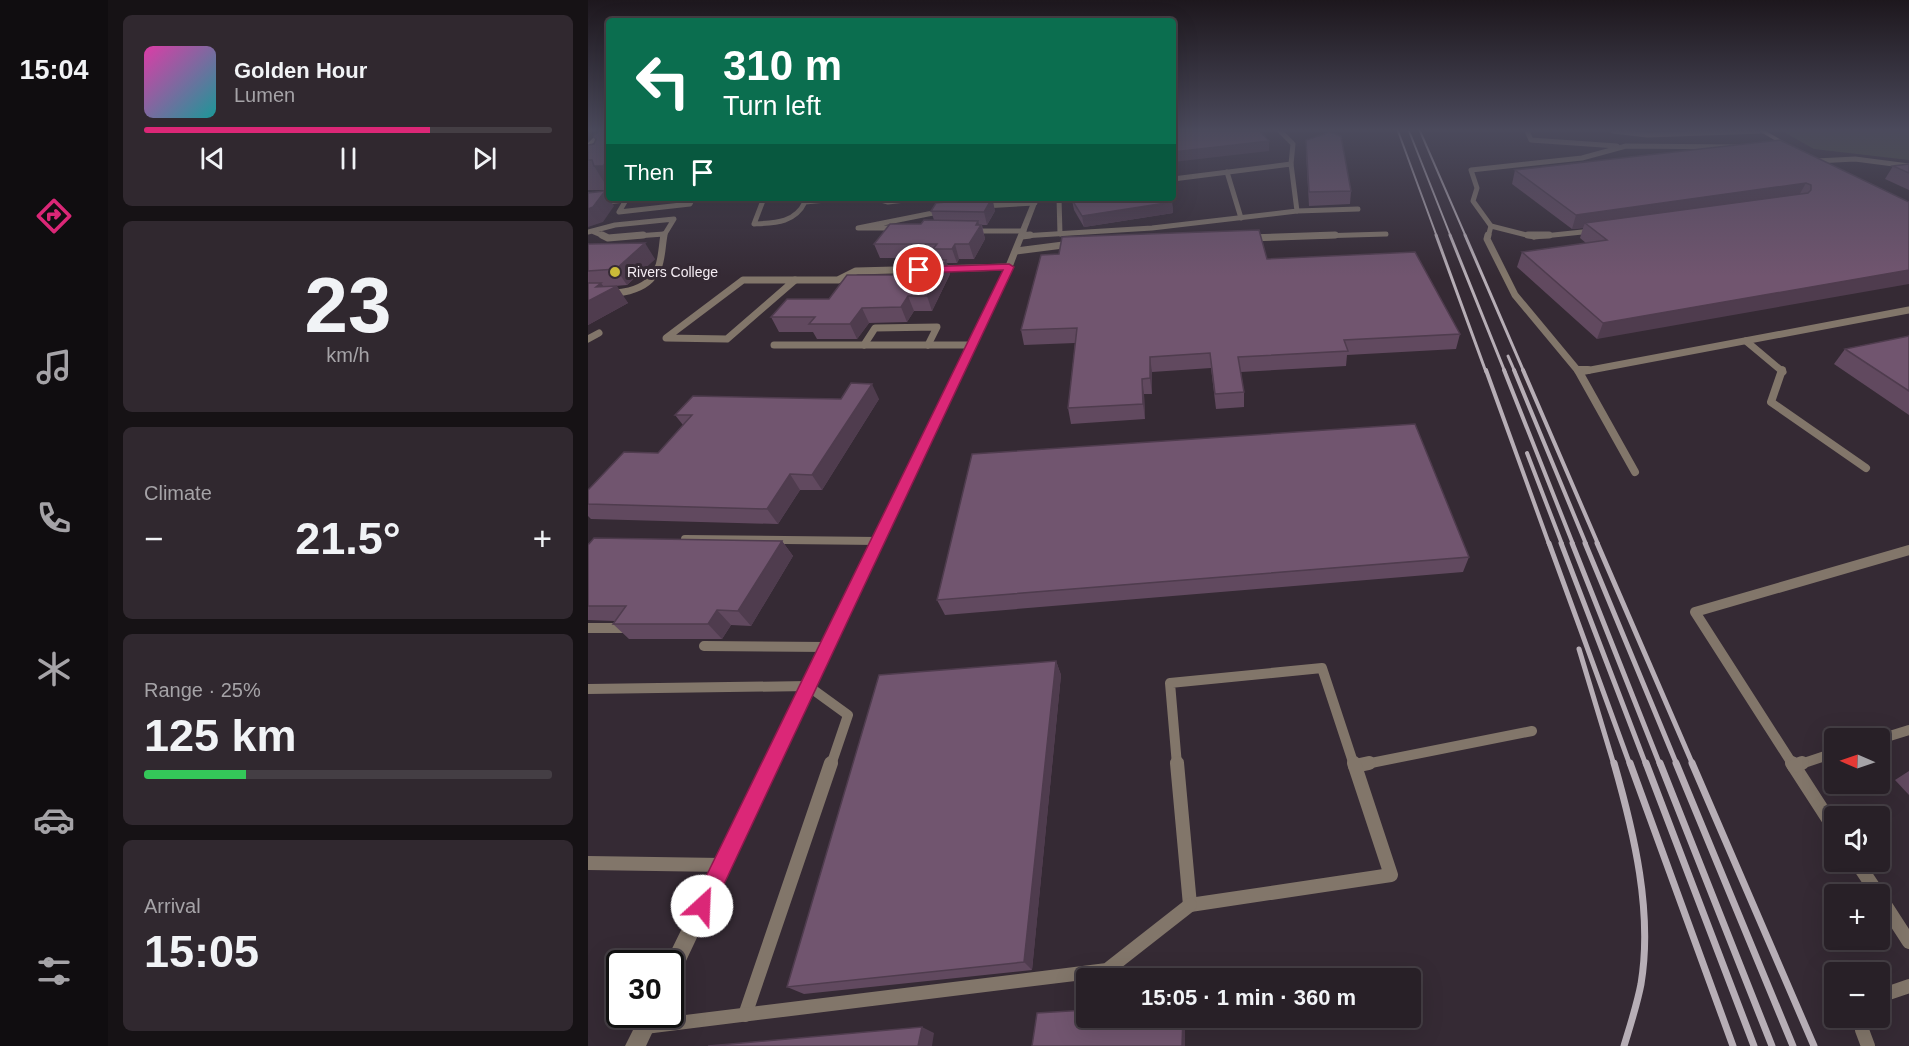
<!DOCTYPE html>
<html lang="en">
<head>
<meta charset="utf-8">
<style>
  :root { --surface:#282027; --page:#30282f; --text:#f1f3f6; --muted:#a5a3a7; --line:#443e44; --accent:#db2777 }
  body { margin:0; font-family:Arial,sans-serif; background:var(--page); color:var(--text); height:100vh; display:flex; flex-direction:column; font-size:22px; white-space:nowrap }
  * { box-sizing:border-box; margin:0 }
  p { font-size:20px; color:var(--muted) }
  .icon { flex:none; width:33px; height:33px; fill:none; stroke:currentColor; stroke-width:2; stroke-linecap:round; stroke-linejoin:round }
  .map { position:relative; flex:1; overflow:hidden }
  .side { display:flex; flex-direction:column; gap:15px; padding:15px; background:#161215; width:480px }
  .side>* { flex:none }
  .guide { position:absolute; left:18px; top:18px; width:570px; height:183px; border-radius:6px; box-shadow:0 6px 24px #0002,0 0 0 2px var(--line); background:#0b6e4f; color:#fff; overflow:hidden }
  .needle { width:39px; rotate:272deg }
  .controls { position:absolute; left:1236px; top:728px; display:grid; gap:12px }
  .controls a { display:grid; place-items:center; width:66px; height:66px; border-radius:6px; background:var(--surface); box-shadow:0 6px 24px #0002,0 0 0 2px var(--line); font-size:30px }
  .speed { position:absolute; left:18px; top:950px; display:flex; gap:12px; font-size:30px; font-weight:700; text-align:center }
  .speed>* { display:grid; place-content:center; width:78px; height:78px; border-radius:50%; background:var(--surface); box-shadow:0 6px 24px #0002,0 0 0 2px var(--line); line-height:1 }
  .speed .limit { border:3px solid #111; border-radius:9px; background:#fff; color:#111 }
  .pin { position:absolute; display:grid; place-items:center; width:51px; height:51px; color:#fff; margin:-26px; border:3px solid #fff; border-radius:50%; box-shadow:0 2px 6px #0007 }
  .me { position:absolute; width:66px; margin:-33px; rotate:25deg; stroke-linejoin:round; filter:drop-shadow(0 0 4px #0008) }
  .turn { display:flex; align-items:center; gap:21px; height:126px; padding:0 18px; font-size:27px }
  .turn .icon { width:78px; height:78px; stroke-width:2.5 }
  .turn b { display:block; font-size:42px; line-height:51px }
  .then { display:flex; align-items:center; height:57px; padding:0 18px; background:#0003; gap:12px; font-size:22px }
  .big { font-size:45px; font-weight:700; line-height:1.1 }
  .side .widget { flex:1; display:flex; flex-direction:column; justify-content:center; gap:9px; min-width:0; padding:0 21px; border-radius:9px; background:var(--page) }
  .side .dial { align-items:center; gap:0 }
  .dial b { font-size:78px; line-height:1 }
  .song { display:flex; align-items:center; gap:18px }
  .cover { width:72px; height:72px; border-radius:9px; background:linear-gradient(135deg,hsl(320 70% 55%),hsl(180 70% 35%)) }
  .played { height:6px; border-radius:3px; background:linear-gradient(90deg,var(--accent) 70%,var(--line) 70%) }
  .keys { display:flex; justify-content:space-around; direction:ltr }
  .heat { display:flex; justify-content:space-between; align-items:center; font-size:33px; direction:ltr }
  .charge { height:9px; border-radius:4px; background:linear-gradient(90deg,#34c759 25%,var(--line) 0) }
  .trip { position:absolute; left:488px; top:968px; width:345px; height:60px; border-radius:6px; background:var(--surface); box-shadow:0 6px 24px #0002,0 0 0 2px var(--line); font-weight:700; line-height:60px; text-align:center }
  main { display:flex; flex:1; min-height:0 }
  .tab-bar { display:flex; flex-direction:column; width:108px; justify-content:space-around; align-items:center; background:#100d10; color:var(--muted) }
  .tab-bar .icon { width:42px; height:42px }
  .tab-bar .selected { color:var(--accent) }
  .tab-bar b { font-size:27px; color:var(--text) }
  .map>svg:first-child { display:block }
  .green { fill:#4a503d }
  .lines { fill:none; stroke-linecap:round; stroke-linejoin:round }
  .service-far4 { stroke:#82766a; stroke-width:5 }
  .service-far3 { stroke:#82766a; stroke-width:7 }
  .service-far2 { stroke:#82766a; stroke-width:8 }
  .service-far1 { stroke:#82766a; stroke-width:10 }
  .service { stroke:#82766a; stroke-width:14 }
  .minor { fill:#82766a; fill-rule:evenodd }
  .secondary { fill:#b29f8b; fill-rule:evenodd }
  .rail-far4 { stroke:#b7aeb6; stroke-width:2 }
  .rail-far3 { stroke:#b7aeb6; stroke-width:3 }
  .rail-far2 { stroke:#b7aeb6; stroke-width:4 }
  .rail-far1 { stroke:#b7aeb6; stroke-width:5 }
  .rail { stroke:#b7aeb6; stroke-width:7 }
  .wall { fill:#61495f }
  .shaded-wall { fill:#4f3c4e }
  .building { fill:#71556f; stroke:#4f3c4e; stroke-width:1.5 }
  .route { fill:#db2777; stroke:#8e194d; stroke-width:1.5 }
  .poi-dot { fill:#caba39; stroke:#352a34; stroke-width:2 }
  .labels { text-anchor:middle; stroke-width:6; stroke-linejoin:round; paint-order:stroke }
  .far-poi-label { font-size:14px; fill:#f5edf4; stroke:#352a34; text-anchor:start }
</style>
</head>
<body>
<main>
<nav class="tab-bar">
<b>15:04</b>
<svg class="icon selected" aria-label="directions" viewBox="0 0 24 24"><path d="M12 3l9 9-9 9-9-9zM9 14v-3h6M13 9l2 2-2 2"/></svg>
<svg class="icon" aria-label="music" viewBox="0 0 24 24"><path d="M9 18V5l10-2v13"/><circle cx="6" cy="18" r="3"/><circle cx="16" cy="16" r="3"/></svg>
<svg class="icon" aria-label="phone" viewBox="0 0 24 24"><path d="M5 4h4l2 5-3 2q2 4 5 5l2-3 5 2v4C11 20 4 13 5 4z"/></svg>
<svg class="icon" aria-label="climate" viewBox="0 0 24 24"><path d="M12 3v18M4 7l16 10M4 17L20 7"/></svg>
<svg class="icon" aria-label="car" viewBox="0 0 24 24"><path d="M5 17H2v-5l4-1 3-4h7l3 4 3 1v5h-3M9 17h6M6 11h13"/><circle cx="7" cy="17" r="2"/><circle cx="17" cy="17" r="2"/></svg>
<svg class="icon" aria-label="filters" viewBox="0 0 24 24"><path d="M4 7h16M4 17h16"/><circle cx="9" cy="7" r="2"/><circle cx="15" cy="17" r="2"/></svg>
</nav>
<section class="side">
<div class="widget">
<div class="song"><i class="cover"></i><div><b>Golden Hour</b><p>Lumen</p></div></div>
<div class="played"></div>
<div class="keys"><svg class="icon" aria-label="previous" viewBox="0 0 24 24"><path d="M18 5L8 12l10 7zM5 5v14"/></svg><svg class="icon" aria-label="pause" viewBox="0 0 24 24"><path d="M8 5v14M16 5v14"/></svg><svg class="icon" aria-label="next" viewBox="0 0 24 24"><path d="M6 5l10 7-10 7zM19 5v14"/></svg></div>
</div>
<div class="widget dial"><b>23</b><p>km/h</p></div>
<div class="widget"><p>Climate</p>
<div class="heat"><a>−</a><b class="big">21.5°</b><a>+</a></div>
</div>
<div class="widget"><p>Range · 25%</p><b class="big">125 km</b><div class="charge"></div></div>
<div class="widget"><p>Arrival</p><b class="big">15:05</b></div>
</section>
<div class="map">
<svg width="1321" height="1046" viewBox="0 0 1321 1046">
  <rect width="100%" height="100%" fill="#352a34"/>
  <polygon class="green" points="1194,131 1321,131 1321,160 1226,149"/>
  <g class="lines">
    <g class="service-far4">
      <polyline points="692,131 705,144 703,164"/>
      <polyline points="939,131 943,140 1029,146"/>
      <polyline points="1025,131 1059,135 1174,131"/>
      <polyline points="1228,161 1267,159 1321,166"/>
      <polyline points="639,172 653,218"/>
      <polyline points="0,195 21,194"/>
      <path d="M176,198L166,224C187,223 207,223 217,202L259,198"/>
      <polyline points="286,198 300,202 334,198"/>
      <polyline points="471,198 472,234"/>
      <polyline points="38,200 31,212 102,204 105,198"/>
      <polyline points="0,204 55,198"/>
      <polyline points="396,206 447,203"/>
      <polyline points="709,211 770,209"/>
      <polyline points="309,228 270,228 355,211"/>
      <polyline points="383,231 436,231"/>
      <polyline points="0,232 27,225 86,219 75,237"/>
      <polyline points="6,232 18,237"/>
      <polyline points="434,236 564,228 709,211 703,164 585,179"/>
      <polyline points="34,237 76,234"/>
      <polyline points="696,237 798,234"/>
      <polyline points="900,237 903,226"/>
      <polyline points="946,237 903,226 885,201 889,188 883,170 994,158 1038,146 1148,147"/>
      <polyline points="946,237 1004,231"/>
    </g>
    <g class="service-far3">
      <polyline points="14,235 20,238 55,235"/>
      <polyline points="900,235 899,239 927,295 991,372"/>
      <polyline points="940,235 961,235"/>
      <polyline points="434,236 442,235"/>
      <polyline points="661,238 747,235"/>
      <polyline points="428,251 483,244"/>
      <polygon points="155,280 207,280 139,339 78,338"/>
      <polyline points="207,280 250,280 268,271 421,267"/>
      <path d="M0,294C24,294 59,295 70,268C74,259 74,245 76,235"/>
      <polyline points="0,339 11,333"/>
      <polyline points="1158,341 1195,372"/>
      <polyline points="186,345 384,345"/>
      <polyline points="276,345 287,328 349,327 340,345"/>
      <polyline points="992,372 1321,310"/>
    </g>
    <g class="service-far2">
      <polyline points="990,370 1000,370"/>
      <polyline points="1194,370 1183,402 1278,468"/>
      <polyline points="991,372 1047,472"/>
      <polyline points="97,539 290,541"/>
    </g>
    <g class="service-far1">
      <polyline points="0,628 38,628"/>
      <polyline points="116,646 239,647"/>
      <polyline points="0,689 220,686 260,715 243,765"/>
      <polyline points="1292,739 1321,730"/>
      <polyline points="589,765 582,683 734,668 766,765"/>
      <polyline points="773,765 944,731"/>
      <polyline points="1205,765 1107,612 1321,550"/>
      <polyline points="1210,765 1246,753"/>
    </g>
    <g class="service">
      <polyline points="589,763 602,905"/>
      <polyline points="1204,763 1246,828"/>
      <polyline points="767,766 781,763"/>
      <polyline points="1206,766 1214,763"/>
      <polyline points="1268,861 1290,894"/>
      <polyline points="0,863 134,865"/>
      <polyline points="1292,897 1321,942"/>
      <polyline points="602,905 803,875 766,763"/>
      <polyline points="1292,996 1321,986"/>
      <polyline points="157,1015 243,763"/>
      <polyline points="1276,1017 1274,1030 1280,1046"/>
      <polyline points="57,1027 519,970 602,905"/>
    </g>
    <g class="minor">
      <polygon points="445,198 451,198 422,274 89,980 82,982 82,963 77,963 414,274"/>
      <polygon points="53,1014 73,1014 58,1046 37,1046"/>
    </g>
    <g class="secondary">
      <polygon points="21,131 21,134 13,136 0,148 0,143 9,134"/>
      <polygon points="1171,131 1178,131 1207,148 1202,149"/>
    </g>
    <g class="rail-far4">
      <polyline points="810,131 849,237"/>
      <polyline points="821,131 863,237"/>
      <polyline points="832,131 878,237"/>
    </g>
    <g class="rail-far3">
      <polyline points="848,235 898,372"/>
      <polyline points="862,235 917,372"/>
      <polyline points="877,235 936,372"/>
      <polyline points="920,356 927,372"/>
    </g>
    <g class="rail-far2">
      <polyline points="898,370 961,544"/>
      <polyline points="916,370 985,544"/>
      <polyline points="926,370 998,544"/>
      <polyline points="935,370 1010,544"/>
      <polyline points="939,453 974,544"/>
    </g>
    <g class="rail-far1">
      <polyline points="961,543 1042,765"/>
      <polyline points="973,543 1058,765"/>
      <polyline points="984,543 1072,765"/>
      <polyline points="997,543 1089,765"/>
      <polyline points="1009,543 1105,765"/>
      <polyline points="991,649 1026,765"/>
    </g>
    <g class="rail">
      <path d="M1026,763C1046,833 1065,912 1053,984C1049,1005 1042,1026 1036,1046"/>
      <polyline points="1042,763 1145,1046"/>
      <polyline points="1058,763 1166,1046"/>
      <polyline points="1072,763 1184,1046"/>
      <polyline points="1088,763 1205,1046"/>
      <polyline points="1104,763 1226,1046"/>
    </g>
  </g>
  <g class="wall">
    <polygon points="11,131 21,190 0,190 0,145 6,144 8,140 5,136"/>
    <polygon points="718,140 763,191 762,204 721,206 718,153"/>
    <polygon points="1192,140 1321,202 1009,339 929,267 934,252 998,243 992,238 995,228 984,229 924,184 927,170"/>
    <polygon points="1321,164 1321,190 1297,179 1305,166"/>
    <polygon points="360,198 386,198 386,199 404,198 407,211 399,225 394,225 397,239 386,259 371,259 369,263 359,263 362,274 344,311 326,311 319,322 281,323 269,339 229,339 225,332 191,332 183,317 328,275 349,260 349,258 292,258 286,244 333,224 346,220 343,211 359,202"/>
    <polygon points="487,198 581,198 584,202 585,213 496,227 486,210 484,200 488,199"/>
    <polygon points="0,244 67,259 39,285 27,286 40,303 0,325"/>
    <polygon points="679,259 872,334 868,349 759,355 758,366 653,372 656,392 656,407 628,409 623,368 564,372 564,394 556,394 557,419 483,424 480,408 487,343 436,345 433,330"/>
    <polygon points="1321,336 1321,415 1246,364 1257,349"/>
    <polygon points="253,399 291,399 234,490 212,490 190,524 3,519 0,516 0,490 70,453 95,425 87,415"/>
    <polygon points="194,541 205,556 163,626 143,625 134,639 41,639 25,624 27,621 0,620 0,545"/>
    <polygon points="881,557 875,572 357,615 349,600"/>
    <polygon points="468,661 473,675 444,970 216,994 199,987"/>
    <polygon points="1321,771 1321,795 1307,780"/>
  </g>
  <g class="shaded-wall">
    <polygon points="681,141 681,151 585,162 585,152"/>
    <polygon points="20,160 21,160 21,190 6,166"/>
    <polygon points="1218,183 1210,197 997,223 995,228 984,229 988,215"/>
    <polygon points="17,191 26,206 15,222 0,227 0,209"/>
    <polygon points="404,198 407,211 399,225 396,212"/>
    <polygon points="584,202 585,213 496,227 494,216"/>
    <polygon points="390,221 392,227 393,225 397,239 386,259 381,244"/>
    <polygon points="57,243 67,259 39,285 28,269"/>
    <polygon points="367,244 371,259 369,263 364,249"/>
    <polygon points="358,260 362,274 344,311 339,296"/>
    <polygon points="1321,270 1321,284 1009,339 1015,323"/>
    <polygon points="13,283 19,291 29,286 40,303 0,325 0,301 8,287"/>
    <polygon points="320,296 326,311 319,322 313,307"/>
    <polygon points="274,308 281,323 269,339 262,324"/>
    <polygon points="562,357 564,372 564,394 562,378"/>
    <polygon points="554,379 556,394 557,419 555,404"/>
    <polygon points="284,384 291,399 234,490 224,475"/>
    <polygon points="202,474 212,490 190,524 179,509"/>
    <polygon points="194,541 205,556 163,626 150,611"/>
    <polygon points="129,610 143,625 134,639 120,624"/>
    <polygon points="468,661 473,675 444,970 436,962"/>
    <polygon points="595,1017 597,1017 597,1046 594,1046"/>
    <polygon points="334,1027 346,1033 344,1046 330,1046"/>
  </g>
  <g class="building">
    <polygon points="11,131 21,131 21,160 20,160 15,166 6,166 4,160 0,160 0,145 6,144 8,139 5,136"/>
    <polygon points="585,131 672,131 681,141 585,152"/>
    <polygon points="742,132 753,136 763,191 721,192 718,140"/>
    <polygon points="1192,140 1321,202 1321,270 1015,323 934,252 1019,240 997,223 1220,193 1223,190 1223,185 1218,183 988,215 927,170"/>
    <polygon points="1321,164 1321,173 1305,166"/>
    <polygon points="17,191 5,207 0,209 0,193"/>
    <polygon points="360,198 385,198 359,200"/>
    <polygon points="399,198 404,198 396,212 343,211 348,203"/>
    <polygon points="492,198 581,198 584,202 494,216 484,200"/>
    <polygon points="336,220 390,221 388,225 393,225 381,244 367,244 364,249 345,249 349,244 286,244 302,224 333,224"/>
    <polygon points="671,230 679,259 827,252 872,334 756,340 760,351 650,357 656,392 627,394 622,353 562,357 562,378 554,379 555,404 480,408 489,328 433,330 453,255 471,254 474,237"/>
    <polygon points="57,243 28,269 0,271 0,244"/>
    <polygon points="338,260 358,260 339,296 320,296 313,307 274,308 262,324 221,324 227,317 183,317 199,299 241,299 259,275 328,275"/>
    <polygon points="0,283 13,283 8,287 29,286 0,301"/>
    <polygon points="1321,336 1321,391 1257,349"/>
    <polygon points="263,383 284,384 224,475 202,474 179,509 0,504 0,490 36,452 70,453 104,415 87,415 105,396 253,399"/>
    <polygon points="827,424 881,557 349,600 384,454"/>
    <polygon points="6,538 194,541 150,611 129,610 120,624 25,624 38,606 0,606 0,545"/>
    <polygon points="468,661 436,962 199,987 291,675"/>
    <polygon points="498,1010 498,1017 595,1017 594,1046 444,1046 449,1013"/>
    <polygon points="334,1027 330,1046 120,1046"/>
  </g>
  <linearGradient id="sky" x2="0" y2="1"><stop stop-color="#1d171d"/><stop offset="0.47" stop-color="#4b4a5c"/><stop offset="1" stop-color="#4b4a5c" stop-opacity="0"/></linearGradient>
  <rect width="1321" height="277" fill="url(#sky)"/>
  <polygon class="route" points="421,264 426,267 122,914 114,917 107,914 104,906 107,899 415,270 331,273 326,270 331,267"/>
  <circle class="poi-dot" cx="27" cy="272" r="6"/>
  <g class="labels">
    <g class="far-poi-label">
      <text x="39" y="277">Rivers College</text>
    </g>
  </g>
</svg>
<div class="controls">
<a><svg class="needle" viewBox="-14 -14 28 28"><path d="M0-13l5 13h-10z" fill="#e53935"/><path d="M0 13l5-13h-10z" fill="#a5a3a7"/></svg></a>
<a><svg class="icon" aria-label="sound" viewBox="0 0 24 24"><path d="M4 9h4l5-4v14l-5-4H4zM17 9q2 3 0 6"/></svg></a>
<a>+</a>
<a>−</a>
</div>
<div class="speed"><div class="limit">30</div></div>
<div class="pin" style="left:331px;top:270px;background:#d93025"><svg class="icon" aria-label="arrive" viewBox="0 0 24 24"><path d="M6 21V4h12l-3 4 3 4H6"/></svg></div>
<svg class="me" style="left:114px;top:906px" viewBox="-20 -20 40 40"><circle r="19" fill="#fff"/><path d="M0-13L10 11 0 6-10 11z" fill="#db2777"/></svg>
<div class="trip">15:05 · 1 min · 360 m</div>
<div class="guide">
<div class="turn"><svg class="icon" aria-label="left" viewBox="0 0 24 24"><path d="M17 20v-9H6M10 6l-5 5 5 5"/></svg><div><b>310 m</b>Turn left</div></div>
<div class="then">Then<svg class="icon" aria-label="arrive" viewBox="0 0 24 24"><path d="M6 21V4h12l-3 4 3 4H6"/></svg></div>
</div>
</div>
</main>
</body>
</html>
